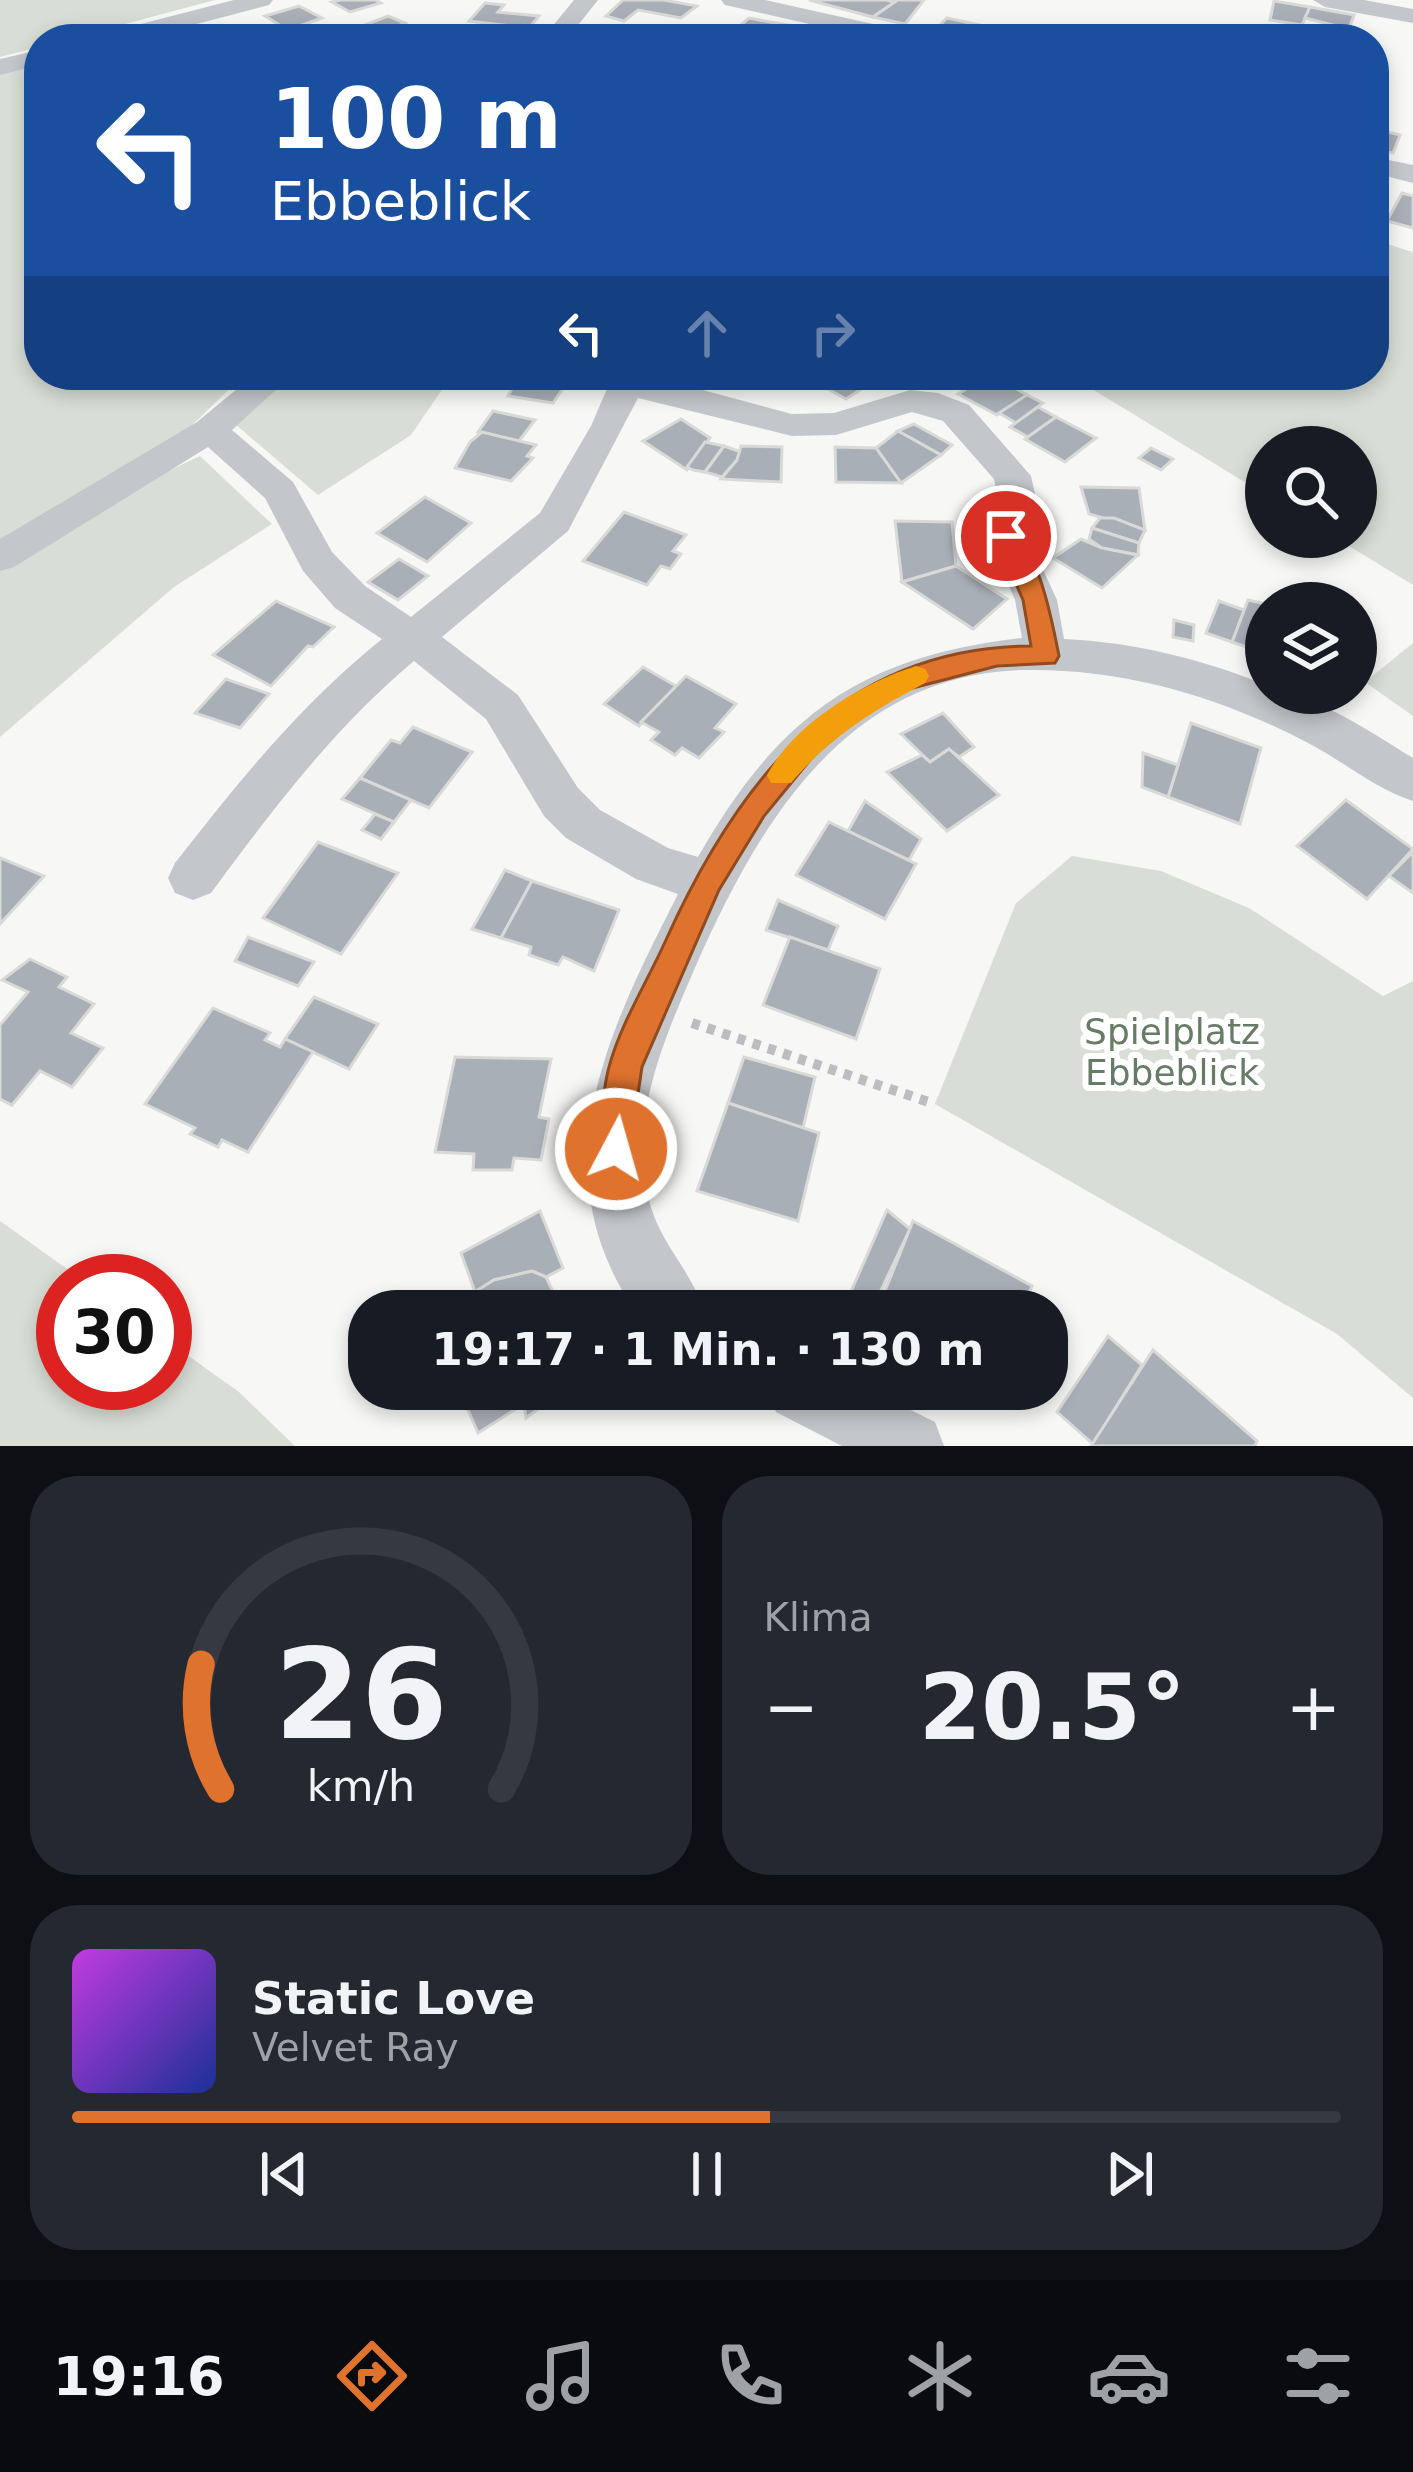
<!DOCTYPE html>
<html lang="de">
<head>
<meta charset="utf-8">
<style>
  :root { --surface:#171b24; --page:#242831; --text:#f1f3f6; --muted:#9ea1a6; --line:#363941; --accent:#df732e }
  body { margin:0; font-family:"DejaVu Sans",sans-serif; background:var(--page); color:var(--text); height:100vh; display:flex; flex-direction:column; font-size:45px; white-space:nowrap }
  * { box-sizing:border-box; margin:0 }
  p { font-size:39px; color:var(--muted) }
  .icon { flex:none; width:66px; height:66px; fill:none; stroke:currentColor; stroke-width:2; stroke-linecap:round; stroke-linejoin:round }
  .map { position:relative; height:1446px; overflow:hidden }
  .details { display:flex; flex-direction:column; gap:30px; padding:30px; background:#0d0f14; flex:1 }
  .details>* { flex:none }
  .hud { position:absolute; left:24px; top:24px; width:1365px; height:366px; border-radius:48px; box-shadow:0 6px 18px #0003; background:#1a4fa0; color:#fff; overflow:hidden }
  .buttons { position:absolute; left:1245px; top:426px; display:grid; gap:24px }
  .buttons a { display:grid; place-items:center; width:132px; height:132px; border-radius:50%; background:var(--surface); box-shadow:0 6px 18px #0003; font-size:60px }
  .speed { position:absolute; left:36px; top:1254px; display:flex; gap:24px; font-size:60px; font-weight:700; text-align:center }
  .speed>* { display:grid; place-content:center; width:156px; height:156px; border-radius:50%; background:var(--surface); box-shadow:0 6px 18px #0003; line-height:1 }
  .speed .limit { border:18px solid #d22; background:#fff; color:#111 }
  .pin { position:absolute; display:grid; place-items:center; width:102px; height:102px; color:#fff; margin:-51px; border:6px solid #fff; border-radius:50%; box-shadow:0 3px 12px #0007 }
  .me { position:absolute; width:132px; margin:-66px; rotate:6deg; stroke-linejoin:round; filter:drop-shadow(0 0 9px #0008) }
  .turn { display:flex; align-items:center; gap:42px; height:252px; padding:0 48px; font-size:54px }
  .turn .icon { width:156px; height:156px; stroke-width:2.5 }
  .turn b { display:block; font-size:84px; line-height:102px }
  .lanes { display:flex; align-items:center; height:114px; padding:0 48px; background:#0003; justify-content:center; gap:60px; direction:ltr }
  .lanes .off { opacity:.35 }
  .big { font-size:90px; font-weight:700; line-height:1.1 }
  .details .tile { flex:1; display:flex; flex-direction:column; justify-content:center; gap:18px; min-width:0; padding:0 42px; border-radius:48px; background:var(--page) }
  .details .dial { align-items:center; gap:0 }
  .dial svg { height:312px; overflow:visible; fill:none; stroke:var(--line); stroke-width:7; stroke-linecap:round; text-anchor:middle }
  .dial text { fill:var(--text); stroke:none }
  .song { display:flex; align-items:center; gap:36px }
  .cover { width:144px; height:144px; border-radius:18px; background:linear-gradient(135deg,hsl(290 70% 55%),hsl(230 70% 35%)) }
  .played { height:12px; border-radius:6px; background:linear-gradient(90deg,var(--accent) 55%,var(--line) 55%) }
  .keys { display:flex; justify-content:space-around; direction:ltr }
  .heat { display:flex; justify-content:space-between; align-items:center; font-size:66px; direction:ltr }
  .details .tiles { flex:1; display:grid; gap:30px; grid-template-columns:1fr 1fr }
  .tile:last-child { grid-column:span 2 }
  .trip { position:absolute; left:348px; top:1290px; width:720px; height:120px; border-radius:48px; background:var(--surface); box-shadow:0 6px 18px #0003; font-weight:700; line-height:120px; text-align:center }
  .tab-bar { display:flex; height:192px; justify-content:space-around; align-items:center; background:#090b0e; color:var(--muted) }
  .tab-bar .icon { width:84px; height:84px }
  .tab-bar .active { color:var(--accent) }
  .tab-bar b { font-size:54px; color:var(--text) }
  .map>svg:first-child { display:block }
  .green { fill:#d8ded6 }
  .building { fill:#a9afb7; stroke:#d9d9d7; stroke-width:3 }
  .lines { fill:none; stroke-linecap:round; stroke-linejoin:round }
  .path { stroke:#bbbdc0; stroke-width:10; stroke-dasharray:8 8; stroke-linecap:butt }
  .service { fill:#c3c6ca; fill-rule:evenodd }
  .minor { fill:#c3c6ca; fill-rule:evenodd }
  .route { fill:#df732e; stroke:#914b1e; stroke-width:3 }
  .slow { fill:#f59e0b }
  .labels { text-anchor:middle; stroke-width:12; stroke-linejoin:round; paint-order:stroke }
  .near-park-label { font-size:36px; fill:#677c66; stroke:#fff }
</style>
</head>
<body>
<div class="map">
<svg width="1413" height="1446" viewBox="0 0 1413 1446">
  <rect width="100%" height="100%" fill="#f7f8f5"/>
  <g class="green">
    <polygon points="0,0 215,0 69,39 39,39 39,47 0,57"/>
    <polygon points="39,65 39,375 244,375 188,429 0,546 0,69"/>
    <polygon points="1374,240 1413,252 1413,585 1334,537 1356,537 1356,447 1266,447 1266,495 1069,375 1234,375 1261,389 1279,375 1374,375"/>
    <polygon points="285,375 452,375 411,435 318,495 235,424"/>
    <polygon points="200,456 272,524 174,587 0,737 0,551"/>
    <polygon points="1413,643 1413,716 1365,682"/>
    <polygon points="1072,856 1161,871 1249,908 1383,996 1413,981 1413,1398 1337,1334 935,1104 1016,903"/>
    <polygon points="0,1221 84,1281 63,1281 63,1383 165,1383 165,1339 239,1392 295,1446 0,1446"/>
  </g>
  <g class="building">
    <polygon points="340,0 376,0 381,3 350,12 332,2"/>
    <polygon points="623,0 664,0 697,6 681,18 638,10 624,21 606,16"/>
    <polygon points="809,0 887,0 895,2 873,17"/>
    <polygon points="887,0 924,0 905,24 873,17 895,2"/>
    <polygon points="1274,1 1310,7 1302,25 1270,20"/>
    <polygon points="485,3 504,5 498,12 539,16 520,39 502,38 511,26 469,21"/>
    <polygon points="299,6 322,18 288,30 265,16"/>
    <polygon points="1310,7 1354,15 1349,29 1305,18"/>
    <polygon points="388,16 405,23 378,34 362,26"/>
    <polygon points="749,18 770,22 788,25 776,36 735,30"/>
    <polygon points="947,18 988,27 976,39 935,30"/>
    <polygon points="1376,129 1400,135 1393,153 1374,149"/>
    <polygon points="1402,193 1413,196 1413,228 1387,221"/>
    <polygon points="519,375 567,375 570,378 553,403 508,396"/>
    <polygon points="813,375 873,375 877,379 846,399 808,378"/>
    <polygon points="989,375 993,375 1027,395 997,415 958,394"/>
    <polygon points="1027,395 1043,403 1016,423 999,413"/>
    <polygon points="1038,407 1056,417 1028,437 1010,427"/>
    <polygon points="493,411 535,420 519,441 478,432"/>
    <polygon points="1056,417 1096,438 1065,462 1025,439"/>
    <polygon points="681,419 710,438 687,470 643,441"/>
    <polygon points="914,424 952,445 941,455 898,431"/>
    <polygon points="898,431 941,455 901,483 876,448"/>
    <polygon points="482,432 536,445 527,456 533,458 511,481 455,468 470,442"/>
    <polygon points="705,442 724,446 705,472 693,470 687,467"/>
    <polygon points="724,446 741,452 737,460 722,477 705,472"/>
    <polygon points="741,446 782,447 781,482 721,479 737,460"/>
    <polygon points="835,447 876,448 901,483 836,482"/>
    <polygon points="1151,448 1173,459 1161,470 1139,458"/>
    <polygon points="1081,487 1139,488 1145,530 1089,514"/>
    <polygon points="425,497 471,523 427,562 377,533"/>
    <polygon points="624,512 686,535 673,551 681,554 670,569 661,566 647,585 583,561"/>
    <polygon points="1100,518 1114,518 1145,530 1139,543 1092,528"/>
    <polygon points="895,521 952,522 956,566 902,582"/>
    <polygon points="1092,528 1139,543 1138,555 1102,548 1089,539"/>
    <polygon points="1081,539 1102,548 1138,555 1102,588 1053,558"/>
    <polygon points="399,559 428,576 398,600 368,582"/>
    <polygon points="956,566 1007,599 973,629 902,582"/>
    <polygon points="1248,600 1266,604 1266,654 1232,642"/>
    <polygon points="276,601 334,627 313,647 308,646 271,686 213,655"/>
    <polygon points="1219,601 1244,610 1232,642 1206,633"/>
    <polygon points="1174,620 1194,625 1193,641 1173,637"/>
    <polygon points="643,667 676,686 639,726 604,704"/>
    <polygon points="686,676 736,704 715,728 724,732 699,758 682,748 675,755 651,740 659,732 641,722"/>
    <polygon points="226,679 269,694 240,728 195,713"/>
    <polygon points="943,713 974,747 959,757 949,749 930,762 901,734"/>
    <polygon points="1191,723 1261,748 1240,824 1168,797"/>
    <polygon points="413,727 472,752 429,808 360,778 391,740 400,743"/>
    <polygon points="949,749 999,795 947,831 887,772 922,755 930,762"/>
    <polygon points="1143,753 1178,765 1168,797 1142,787"/>
    <polygon points="360,778 411,800 394,822 342,799"/>
    <polygon points="1346,800 1413,849 1367,899 1297,846"/>
    <polygon points="865,801 921,839 909,860 848,831"/>
    <polygon points="375,814 394,822 381,839 362,830"/>
    <polygon points="829,822 916,864 885,919 796,875"/>
    <polygon points="318,842 398,873 341,954 263,918"/>
    <polygon points="1413,852 1413,893 1389,876"/>
    <polygon points="0,858 44,876 0,924"/>
    <polygon points="505,870 532,881 501,938 472,929"/>
    <polygon points="532,881 619,910 594,971 563,957 558,965 529,955 531,947 501,938"/>
    <polygon points="778,900 838,926 828,950 766,930"/>
    <polygon points="248,937 314,962 298,986 235,961"/>
    <polygon points="790,937 880,969 856,1039 763,1005"/>
    <polygon points="30,959 67,977 59,987 94,1004 71,1033 103,1048 72,1087 40,1071 12,1105 0,1099 0,1025 28,992 2,980"/>
    <polygon points="314,997 378,1024 349,1069 285,1039"/>
    <polygon points="213,1008 270,1033 265,1040 280,1047 285,1039 313,1052 248,1152 222,1140 218,1147 190,1134 195,1128 145,1104"/>
    <polygon points="455,1057 551,1059 539,1117 549,1119 541,1160 514,1158 512,1170 473,1170 474,1154 435,1152"/>
    <polygon points="744,1057 815,1077 803,1128 728,1103"/>
    <polygon points="728,1103 819,1133 798,1221 697,1191"/>
    <polygon points="887,1210 910,1229 873,1307 849,1296"/>
    <polygon points="540,1211 563,1268 546,1277 532,1271 494,1280 475,1292 461,1253"/>
    <polygon points="913,1221 1032,1286 1021,1311 877,1311"/>
    <polygon points="532,1271 546,1277 562,1311 444,1311 494,1280"/>
    <polygon points="1108,1336 1142,1365 1093,1444 1057,1412"/>
    <polygon points="1153,1350 1257,1441 1255,1446 1091,1446"/>
    <polygon points="459,1389 562,1389 562,1391 526,1418 524,1404 478,1433"/>
  </g>
  <g class="lines">
    <polyline class="path" points="692,1023 935,1104"/>
    <polygon class="service" points="834,21 844,23 826,39 813,39"/>
    <g class="minor">
      <polygon points="234,0 273,0 269,5 139,39 99,39 102,34"/>
      <polygon points="574,0 598,0 567,39 542,39"/>
      <polygon points="721,0 765,0 918,34 921,39 876,39 725,5"/>
      <polygon points="1313,0 1364,0 1413,9 1413,23 1325,7"/>
      <polygon points="39,50 39,65 0,75 0,59"/>
      <polygon points="1374,157 1413,165 1413,183 1374,173"/>
      <path d="M254,375H292L232,430L293,482L332,552L365,586L411,617L540,513L591,426L613,375H647L792,414L834,413L910,390L938,393L969,405L1031,476L1036,498L1027,535L1057,600L1064,639C1133,642 1202,659 1266,685V693C1317,693 1371,733 1413,758V801C1376,789 1344,762 1310,744C1223,698 1129,670 1032,670C848,669 759,822 694,970C669,1028 642,1089 643,1153C645,1236 679,1246 705,1311H635C538,1168 609,1030 678,894L636,879L566,838L544,816L486,719L414,661C333,729 273,809 211,893L193,900L175,893L168,878L175,863C239,781 301,704 382,639L335,608L303,571L265,498L208,447L14,567L0,571V539L197,422ZM638,398L792,436L836,435L912,412L943,421L994,479L998,498L987,535L1015,600L1022,638C860,656 778,717 698,857L668,848L600,810L578,788L518,695L442,637L568,531Z"/>
      <polygon points="766,1389 868,1389 935,1422 944,1446 842,1446 776,1412"/>
    </g>
  </g>
  <path class="route" d="M1006,527C1037,539 1053,625 1059,656L1055,663L997,666L905,690L857,719L815,754L764,816L719,890L642,1067L628,1161L616,1166L603,1161L598,1149C601,1122 602,1093 609,1067C620,1025 647,982 665,942C737,782 840,647 1031,646L1023,600L995,536Z"/>
  <path class="slow" d="M916,666L925,669L929,676L925,683C872,711 830,737 791,783H771L767,775C794,724 862,683 916,666Z"/>
  <g class="labels">
    <g class="near-park-label">
      <text x="1172" y="1044">Spielplatz<tspan x="1172" dy="41">Ebbeblick</tspan></text>
    </g>
  </g>
</svg>
<div class="buttons">
<a><svg class="icon" aria-label="search" viewBox="0 0 24 24"><circle cx="10" cy="10" r="6"/><path d="M15 15l6 6"/></svg></a>
<a><svg class="icon" aria-label="layers" viewBox="0 0 24 24"><path d="M12 4l9 5-9 5-9-5zM3 14l9 5 9-5"/></svg></a>
</div>
<div class="speed"><div class="limit">30</div></div>
<div class="pin" style="left:1006px;top:536px;background:#d93025"><svg class="icon" aria-label="arrive" viewBox="0 0 24 24"><path d="M6 21V4h12l-3 4 3 4H6"/></svg></div>
<svg class="me" style="left:616px;top:1149px" viewBox="-20 -20 40 40"><circle r="17" fill="#df732e" stroke="#fff" stroke-width="3"/><path d="M0-11L8 9 0 5-8 9z" fill="#fff"/></svg>
<div class="trip">19:17 · 1 Min. · 130 m</div>
<div class="hud">
<div class="turn"><svg class="icon" aria-label="left" viewBox="0 0 24 24"><path d="M17 20v-9H6M10 6l-5 5 5 5"/></svg><div><b>100 m</b>Ebbeblick</div></div>
<div class="lanes"><svg class="icon" aria-label="left" viewBox="0 0 24 24"><path d="M17 20v-9H6M10 6l-5 5 5 5"/></svg><svg class="icon off" aria-label="ahead" viewBox="0 0 24 24"><path d="M12 20V5M6 11l6-6 6 6"/></svg><svg class="icon off" aria-label="right" viewBox="0 0 24 24"><path d="M7 20v-9h11M14 6l5 5-5 5"/></svg></div>
</div>
</div>
<section class="details">
<div class="tiles">
<div class="tile dial"><svg viewBox="0 0 100 80">
<path d="M14 69A42 42 0 1 1 86 69"/>
<path d="M14 69A42 42 0 0 1 9 37" stroke="#df732e"/>
<text x="50" y="56" font-size="32" font-weight="700">26</text>
<text x="50" y="72" font-size="11">km/h</text>
</svg></div>
<div class="tile"><p>Klima</p>
<div class="heat"><a>−</a><b class="big">20.5°</b><a>+</a></div>
</div>
<div class="tile">
<div class="song"><i class="cover"></i><div><b>Static Love</b><p>Velvet Ray</p></div></div>
<div class="played"></div>
<div class="keys"><svg class="icon" aria-label="previous" viewBox="0 0 24 24"><path d="M18 5L8 12l10 7zM5 5v14"/></svg><svg class="icon" aria-label="pause" viewBox="0 0 24 24"><path d="M8 5v14M16 5v14"/></svg><svg class="icon" aria-label="next" viewBox="0 0 24 24"><path d="M6 5l10 7-10 7zM19 5v14"/></svg></div>
</div>
</div>
</section>
<nav class="tab-bar">
<b>19:16</b>
<svg class="icon active" aria-label="directions" viewBox="0 0 24 24"><path d="M12 3l9 9-9 9-9-9zM9 14v-3h6M13 9l2 2-2 2"/></svg>
<svg class="icon" aria-label="music" viewBox="0 0 24 24"><path d="M9 18V5l10-2v13"/><circle cx="6" cy="18" r="3"/><circle cx="16" cy="16" r="3"/></svg>
<svg class="icon" aria-label="phone" viewBox="0 0 24 24"><path d="M5 4h4l2 5-3 2q2 4 5 5l2-3 5 2v4C11 20 4 13 5 4z"/></svg>
<svg class="icon" aria-label="climate" viewBox="0 0 24 24"><path d="M12 3v18M4 7l16 10M4 17L20 7"/></svg>
<svg class="icon" aria-label="car" viewBox="0 0 24 24"><path d="M5 17H2v-5l4-1 3-4h7l3 4 3 1v5h-3M9 17h6M6 11h13"/><circle cx="7" cy="17" r="2"/><circle cx="17" cy="17" r="2"/></svg>
<svg class="icon" aria-label="filters" viewBox="0 0 24 24"><path d="M4 7h16M4 17h16"/><circle cx="9" cy="7" r="2"/><circle cx="15" cy="17" r="2"/></svg>
</nav>
</body>
</html>
